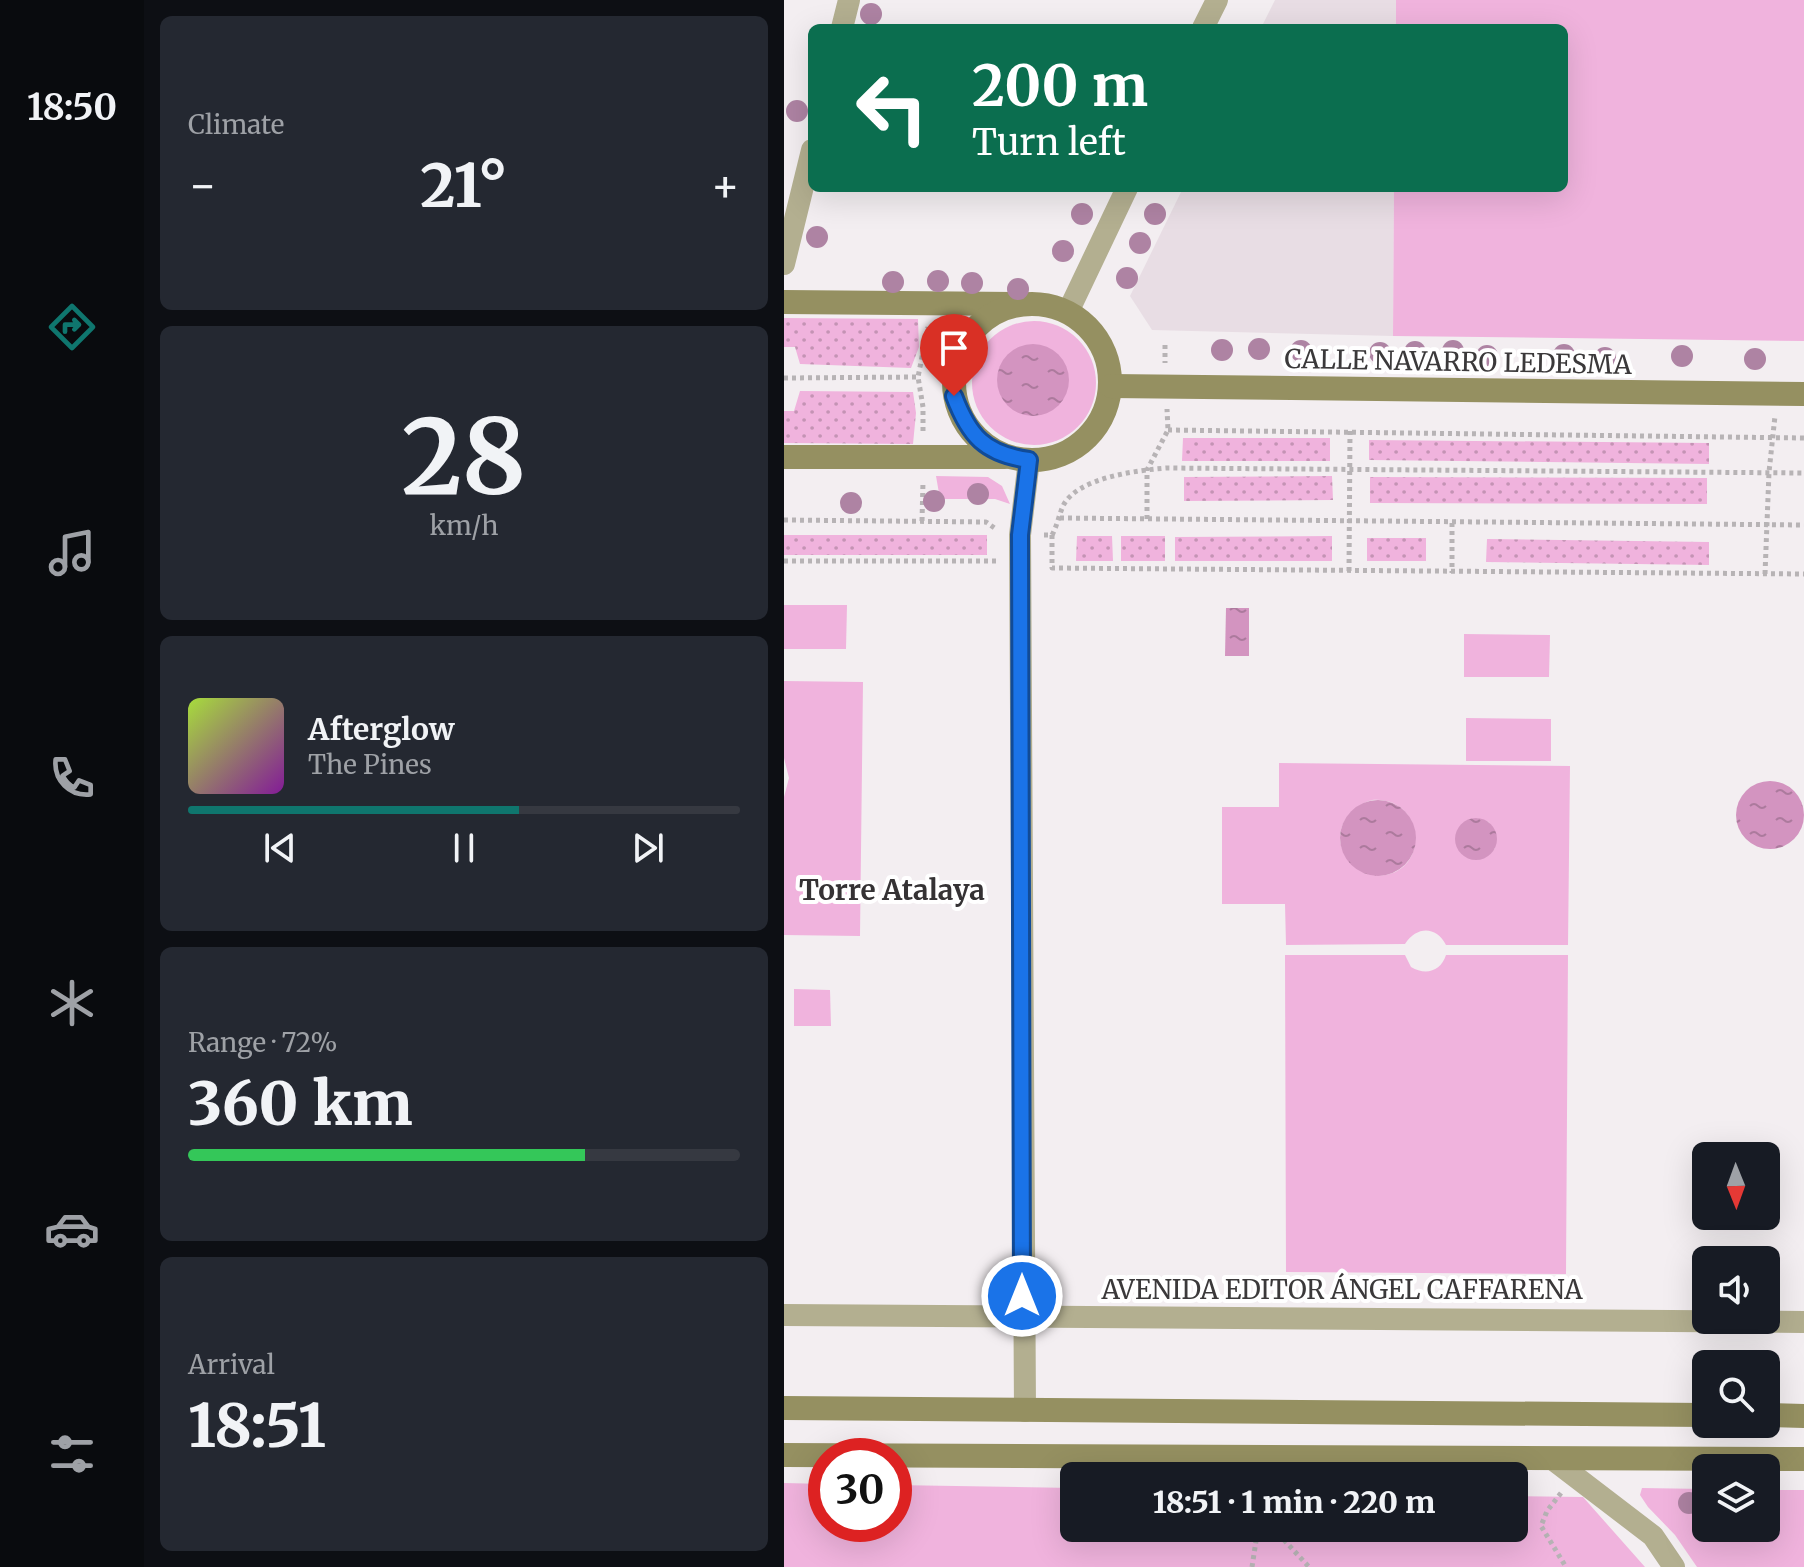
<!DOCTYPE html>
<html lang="en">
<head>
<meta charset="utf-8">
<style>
  :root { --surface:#171b24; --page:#242831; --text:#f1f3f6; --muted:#9ea1a6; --line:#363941; --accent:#0f766e }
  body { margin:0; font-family:Merriweather,serif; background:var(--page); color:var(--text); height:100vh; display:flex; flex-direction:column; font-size:30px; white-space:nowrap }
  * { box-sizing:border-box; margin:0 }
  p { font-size:26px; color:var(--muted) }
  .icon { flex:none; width:44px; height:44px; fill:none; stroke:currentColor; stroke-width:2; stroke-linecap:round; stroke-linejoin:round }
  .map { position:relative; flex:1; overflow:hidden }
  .side { display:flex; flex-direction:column; gap:16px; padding:16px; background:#0d0f14; width:640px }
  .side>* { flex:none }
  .top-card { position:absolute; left:24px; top:24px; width:760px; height:168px; border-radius:12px; box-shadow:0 8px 32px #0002; background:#0b6e4f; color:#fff; overflow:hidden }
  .needle { width:52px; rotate:179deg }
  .buttons { position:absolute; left:908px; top:1142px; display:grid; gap:16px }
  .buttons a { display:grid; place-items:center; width:88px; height:88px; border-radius:12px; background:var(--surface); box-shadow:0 8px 32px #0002; font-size:40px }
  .speed { position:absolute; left:24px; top:1438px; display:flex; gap:16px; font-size:40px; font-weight:700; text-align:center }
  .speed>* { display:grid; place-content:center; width:104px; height:104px; border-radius:50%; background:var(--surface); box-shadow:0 8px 32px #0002; line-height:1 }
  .speed .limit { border:12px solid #d22; background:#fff; color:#111 }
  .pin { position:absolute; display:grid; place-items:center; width:68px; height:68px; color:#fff; margin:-82px -34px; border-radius:50% 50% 50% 0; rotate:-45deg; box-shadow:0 0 8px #0007 }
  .pin .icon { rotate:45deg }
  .me { position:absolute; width:88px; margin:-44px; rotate:0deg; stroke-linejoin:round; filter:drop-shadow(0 0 6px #0008) }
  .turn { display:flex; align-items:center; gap:28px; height:168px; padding:0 32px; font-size:36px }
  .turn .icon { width:104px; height:104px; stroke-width:2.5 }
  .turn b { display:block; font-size:56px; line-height:68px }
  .big { font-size:60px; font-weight:800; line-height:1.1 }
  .side .widget { flex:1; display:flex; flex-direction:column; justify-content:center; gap:12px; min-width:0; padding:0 28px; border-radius:12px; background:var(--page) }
  .side .dial { align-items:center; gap:0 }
  .dial b { font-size:104px; line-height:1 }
  .song { display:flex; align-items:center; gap:24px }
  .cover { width:96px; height:96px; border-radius:12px; background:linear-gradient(135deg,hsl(80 70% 55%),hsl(290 70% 35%)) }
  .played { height:8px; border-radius:4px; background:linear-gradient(90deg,var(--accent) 60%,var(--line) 60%) }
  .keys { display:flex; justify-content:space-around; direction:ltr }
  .heat { display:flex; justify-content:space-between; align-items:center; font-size:44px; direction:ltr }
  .charge { height:12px; border-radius:6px; background:linear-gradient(90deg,#34c759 72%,var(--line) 0) }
  .trip { position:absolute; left:276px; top:1462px; width:468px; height:80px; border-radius:12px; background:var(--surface); box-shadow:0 8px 32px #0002; font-weight:800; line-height:80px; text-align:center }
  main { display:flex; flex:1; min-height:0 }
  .tabs { display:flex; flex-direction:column; width:144px; justify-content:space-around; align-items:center; background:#090b0e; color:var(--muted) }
  .tabs .icon { width:56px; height:56px }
  .tabs .on { color:var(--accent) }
  .tabs b { font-size:36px; color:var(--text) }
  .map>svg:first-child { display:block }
  .built { fill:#e8dde4 }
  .green { fill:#f0b3dd; fill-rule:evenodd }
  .garden { fill:url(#garden-dots) }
  .water { fill:url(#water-ripples) }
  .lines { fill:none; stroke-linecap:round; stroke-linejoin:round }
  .path { stroke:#b7b3b5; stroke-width:5; stroke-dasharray:4 4; stroke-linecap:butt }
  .street { stroke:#b3af90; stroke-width:22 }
  .secondary { stroke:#959061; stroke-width:24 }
  .tree { fill:#ae83a3 }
  .route-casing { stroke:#114b97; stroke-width:20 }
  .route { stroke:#1a73e8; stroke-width:14 }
  .labels { text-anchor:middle; stroke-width:8; stroke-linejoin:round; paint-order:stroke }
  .street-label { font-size:26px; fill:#3b393a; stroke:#fff }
  .neighbourhood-label { font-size:28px; font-weight:bold; fill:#353234; stroke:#fff }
</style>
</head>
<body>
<main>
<nav class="tabs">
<b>18:50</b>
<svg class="icon on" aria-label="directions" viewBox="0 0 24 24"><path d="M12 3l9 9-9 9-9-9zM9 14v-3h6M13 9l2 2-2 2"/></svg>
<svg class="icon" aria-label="music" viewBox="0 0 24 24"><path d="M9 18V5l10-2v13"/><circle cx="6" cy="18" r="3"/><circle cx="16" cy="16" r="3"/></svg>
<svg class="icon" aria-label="phone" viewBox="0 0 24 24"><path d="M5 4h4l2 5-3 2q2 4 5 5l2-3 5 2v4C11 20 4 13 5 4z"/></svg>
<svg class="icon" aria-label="climate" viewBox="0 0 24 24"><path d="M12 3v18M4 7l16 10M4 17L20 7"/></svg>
<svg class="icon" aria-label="car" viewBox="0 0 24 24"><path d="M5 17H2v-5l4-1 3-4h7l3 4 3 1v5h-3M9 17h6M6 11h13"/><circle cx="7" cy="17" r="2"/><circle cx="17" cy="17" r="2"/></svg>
<svg class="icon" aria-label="filters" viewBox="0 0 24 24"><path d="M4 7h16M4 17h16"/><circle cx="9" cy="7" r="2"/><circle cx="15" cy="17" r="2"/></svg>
</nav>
<section class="side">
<div class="widget"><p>Climate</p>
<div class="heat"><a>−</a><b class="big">21°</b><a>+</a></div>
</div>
<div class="widget dial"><b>28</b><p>km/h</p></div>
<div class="widget">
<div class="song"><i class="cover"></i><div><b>Afterglow</b><p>The Pines</p></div></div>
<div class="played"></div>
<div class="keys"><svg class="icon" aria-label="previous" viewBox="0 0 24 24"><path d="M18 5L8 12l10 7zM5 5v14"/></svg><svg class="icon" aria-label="pause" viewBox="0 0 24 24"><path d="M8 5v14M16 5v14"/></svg><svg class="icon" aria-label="next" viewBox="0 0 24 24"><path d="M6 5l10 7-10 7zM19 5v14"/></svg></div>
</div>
<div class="widget"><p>Range · 72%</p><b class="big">360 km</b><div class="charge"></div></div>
<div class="widget"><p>Arrival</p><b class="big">18:51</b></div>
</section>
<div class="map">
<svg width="1020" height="1567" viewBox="0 0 1020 1567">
  <defs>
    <pattern id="garden-dots" width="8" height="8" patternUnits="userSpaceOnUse" patternTransform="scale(2)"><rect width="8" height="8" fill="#f0b3dd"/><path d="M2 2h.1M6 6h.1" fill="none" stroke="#c493b4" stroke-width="1.8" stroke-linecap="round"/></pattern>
    <pattern id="water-ripples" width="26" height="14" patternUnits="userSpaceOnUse" patternTransform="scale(2)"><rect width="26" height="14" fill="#d394c0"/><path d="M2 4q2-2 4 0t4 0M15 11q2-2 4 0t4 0" fill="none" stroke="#ac7a9d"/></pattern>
  </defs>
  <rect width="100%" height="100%" fill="#f3eef1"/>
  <g class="built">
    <polygon points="491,0 612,0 612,28 477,28"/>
    <polygon points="399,188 610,188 609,336 368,330 346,296"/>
  </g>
  <g class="green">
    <polygon points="612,0 1020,0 1020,341 609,336 610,188 780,188 780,28 612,28"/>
    <circle cx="250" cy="383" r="62"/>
    <polygon points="152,476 204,477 218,486 226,504 211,499 156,499"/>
    <polygon points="0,605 63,605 62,649 0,649"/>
    <polygon points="680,634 766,635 765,677 680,677"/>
    <polygon points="0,681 79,682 76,936 0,935 0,797 5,778 0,758"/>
    <polygon points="682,718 767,719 767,761 682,761"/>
    <path d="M495,763L786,766L784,945H662C652,926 633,926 621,944L502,945L501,904H438V807H495ZM588,800C640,796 646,868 601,875C594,876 589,874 583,871C543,856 550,812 588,800ZM692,818L705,822L711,848C702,861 688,863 676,852Z"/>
    <path d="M501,955H621L627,967C642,976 657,971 662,955H784L782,1274L502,1272Z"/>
    <polygon points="10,989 46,990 47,1026 10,1026"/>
    <polygon points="0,1483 42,1484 42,1524 110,1524 110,1485 290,1488 290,1528 730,1528 730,1496 799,1497 861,1567 0,1567"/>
    <polygon points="858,1488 922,1489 922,1528 982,1528 982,1490 1020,1490 1020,1567 913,1567 891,1535 864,1507 856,1495"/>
  </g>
  <g class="garden">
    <polygon points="0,318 134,319 135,347 127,368 16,364 11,347 0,347"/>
    <polygon points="16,391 129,392 132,413 129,444 0,443 0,411 10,411"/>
    <polygon points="399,438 546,438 546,461 398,461"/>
    <polygon points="585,440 925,443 925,464 585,460"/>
    <polygon points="548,476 549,500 400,501 400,477"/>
    <polygon points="586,477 923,478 923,504 586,503"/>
    <rect x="0" y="535" width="203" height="20"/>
    <polygon points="293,536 328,536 329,561 292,561"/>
    <rect x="337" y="536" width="44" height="25"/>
    <polygon points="548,536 548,561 391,561 391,537"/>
    <rect x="583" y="538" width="59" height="23"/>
    <polygon points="703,539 925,542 925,565 702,562"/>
  </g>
  <g class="water">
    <circle cx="249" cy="380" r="36"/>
    <polygon points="442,608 465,608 465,656 441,656"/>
    <circle cx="986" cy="815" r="34"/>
    <circle cx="594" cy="838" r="38"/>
    <circle cx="692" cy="839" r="21"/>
  </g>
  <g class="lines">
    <g class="path">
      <polyline points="381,345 381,363"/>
      <polyline points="0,378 134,377"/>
      <polyline points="384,430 1020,438"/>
      <polyline points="139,431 139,407 134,377 144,327"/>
      <polyline points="276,518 1020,525"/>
      <polyline points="363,519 363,470 384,430 383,409"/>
      <polyline points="0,520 202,522 212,529"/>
      <polyline points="138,521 139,482"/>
      <polyline points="668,523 668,573"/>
      <path d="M260,535H268C273,526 275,515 279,506C293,477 356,470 383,468L1020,473"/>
      <polyline points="268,535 268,568 1020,574"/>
      <polyline points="0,561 212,561"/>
      <polyline points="565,571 566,431"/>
      <polyline points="981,574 985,472 991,416"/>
      <polyline points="777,1493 763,1511 757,1526 782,1567"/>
      <polyline points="489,1528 525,1567"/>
      <polyline points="468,1567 474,1528"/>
    </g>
    <g class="street">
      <polyline points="58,28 65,0"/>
      <polyline points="419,28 433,0"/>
      <polyline points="0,264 28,150"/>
      <polyline points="284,312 343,188"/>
      <polyline points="0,1315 1020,1322"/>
      <polyline points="241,1411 236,535 245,460"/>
      <polyline points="767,1458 869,1536 890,1567"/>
    </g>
    <g class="secondary">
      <polyline points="0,302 230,304"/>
      <circle cx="248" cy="382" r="78"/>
      <polyline points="327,386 1020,394"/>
      <polyline points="0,457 221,457"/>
      <polyline points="0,1408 922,1415"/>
      <polyline points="982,1415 1020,1416"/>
      <polyline points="0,1455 1020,1459"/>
    </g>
  </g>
  <g class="tree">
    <circle cx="87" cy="14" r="11"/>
    <circle cx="13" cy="111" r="11"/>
    <circle cx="298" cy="214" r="11"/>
    <circle cx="371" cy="214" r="11"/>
    <circle cx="33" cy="237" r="11"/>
    <circle cx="356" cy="243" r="11"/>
    <circle cx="279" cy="251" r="11"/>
    <circle cx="343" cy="278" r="11"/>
    <circle cx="154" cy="281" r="11"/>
    <circle cx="109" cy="282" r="11"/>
    <circle cx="188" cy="283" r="11"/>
    <circle cx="234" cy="289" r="11"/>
    <circle cx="475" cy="349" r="11"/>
    <circle cx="438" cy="350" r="11"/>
    <circle cx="517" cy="351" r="11"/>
    <circle cx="669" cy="351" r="11"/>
    <circle cx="631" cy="352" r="11"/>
    <circle cx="596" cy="353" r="11"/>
    <circle cx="780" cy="355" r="11"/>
    <circle cx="703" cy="356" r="11"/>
    <circle cx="898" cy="356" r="11"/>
    <circle cx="821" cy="358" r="11"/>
    <circle cx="971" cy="359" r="11"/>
    <circle cx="194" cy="494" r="11"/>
    <circle cx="150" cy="501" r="11"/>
    <circle cx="67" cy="503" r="11"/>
    <circle cx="905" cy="1503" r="11"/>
  </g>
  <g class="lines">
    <g class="route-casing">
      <path id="route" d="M170,396C185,436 201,454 245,460L236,535L238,1296"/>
    </g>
    <use href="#route" class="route"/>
  </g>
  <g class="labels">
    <g class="street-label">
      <text transform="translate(674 362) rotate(1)" y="9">CALLE NAVARRO LEDESMA</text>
      <text x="558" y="1299">AVENIDA EDITOR ÁNGEL CAFFARENA</text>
    </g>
    <g class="neighbourhood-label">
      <text x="108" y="900">Torre Atalaya</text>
    </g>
  </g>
</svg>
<div class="buttons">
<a><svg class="needle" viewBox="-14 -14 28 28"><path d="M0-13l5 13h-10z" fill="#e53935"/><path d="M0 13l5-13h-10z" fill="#9ea1a6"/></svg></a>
<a><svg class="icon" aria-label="sound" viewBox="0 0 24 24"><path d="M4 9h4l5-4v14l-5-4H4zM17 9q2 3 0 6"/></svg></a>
<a><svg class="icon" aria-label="search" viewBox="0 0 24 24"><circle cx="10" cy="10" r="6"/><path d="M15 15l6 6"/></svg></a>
<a><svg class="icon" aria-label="layers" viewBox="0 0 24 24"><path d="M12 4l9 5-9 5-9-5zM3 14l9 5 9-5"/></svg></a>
</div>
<div class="speed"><div class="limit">30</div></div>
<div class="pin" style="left:170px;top:396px;background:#d93025"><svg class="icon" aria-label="arrive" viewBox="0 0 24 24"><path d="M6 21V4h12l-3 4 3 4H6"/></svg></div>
<svg class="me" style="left:238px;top:1296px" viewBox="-20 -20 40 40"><circle r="17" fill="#1a73e8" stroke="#fff" stroke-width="3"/><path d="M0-11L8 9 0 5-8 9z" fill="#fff"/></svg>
<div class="trip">18:51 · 1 min · 220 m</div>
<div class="top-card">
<div class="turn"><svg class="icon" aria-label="left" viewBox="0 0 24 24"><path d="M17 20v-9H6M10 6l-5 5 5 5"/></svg><div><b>200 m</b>Turn left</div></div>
</div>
</div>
</main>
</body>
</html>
